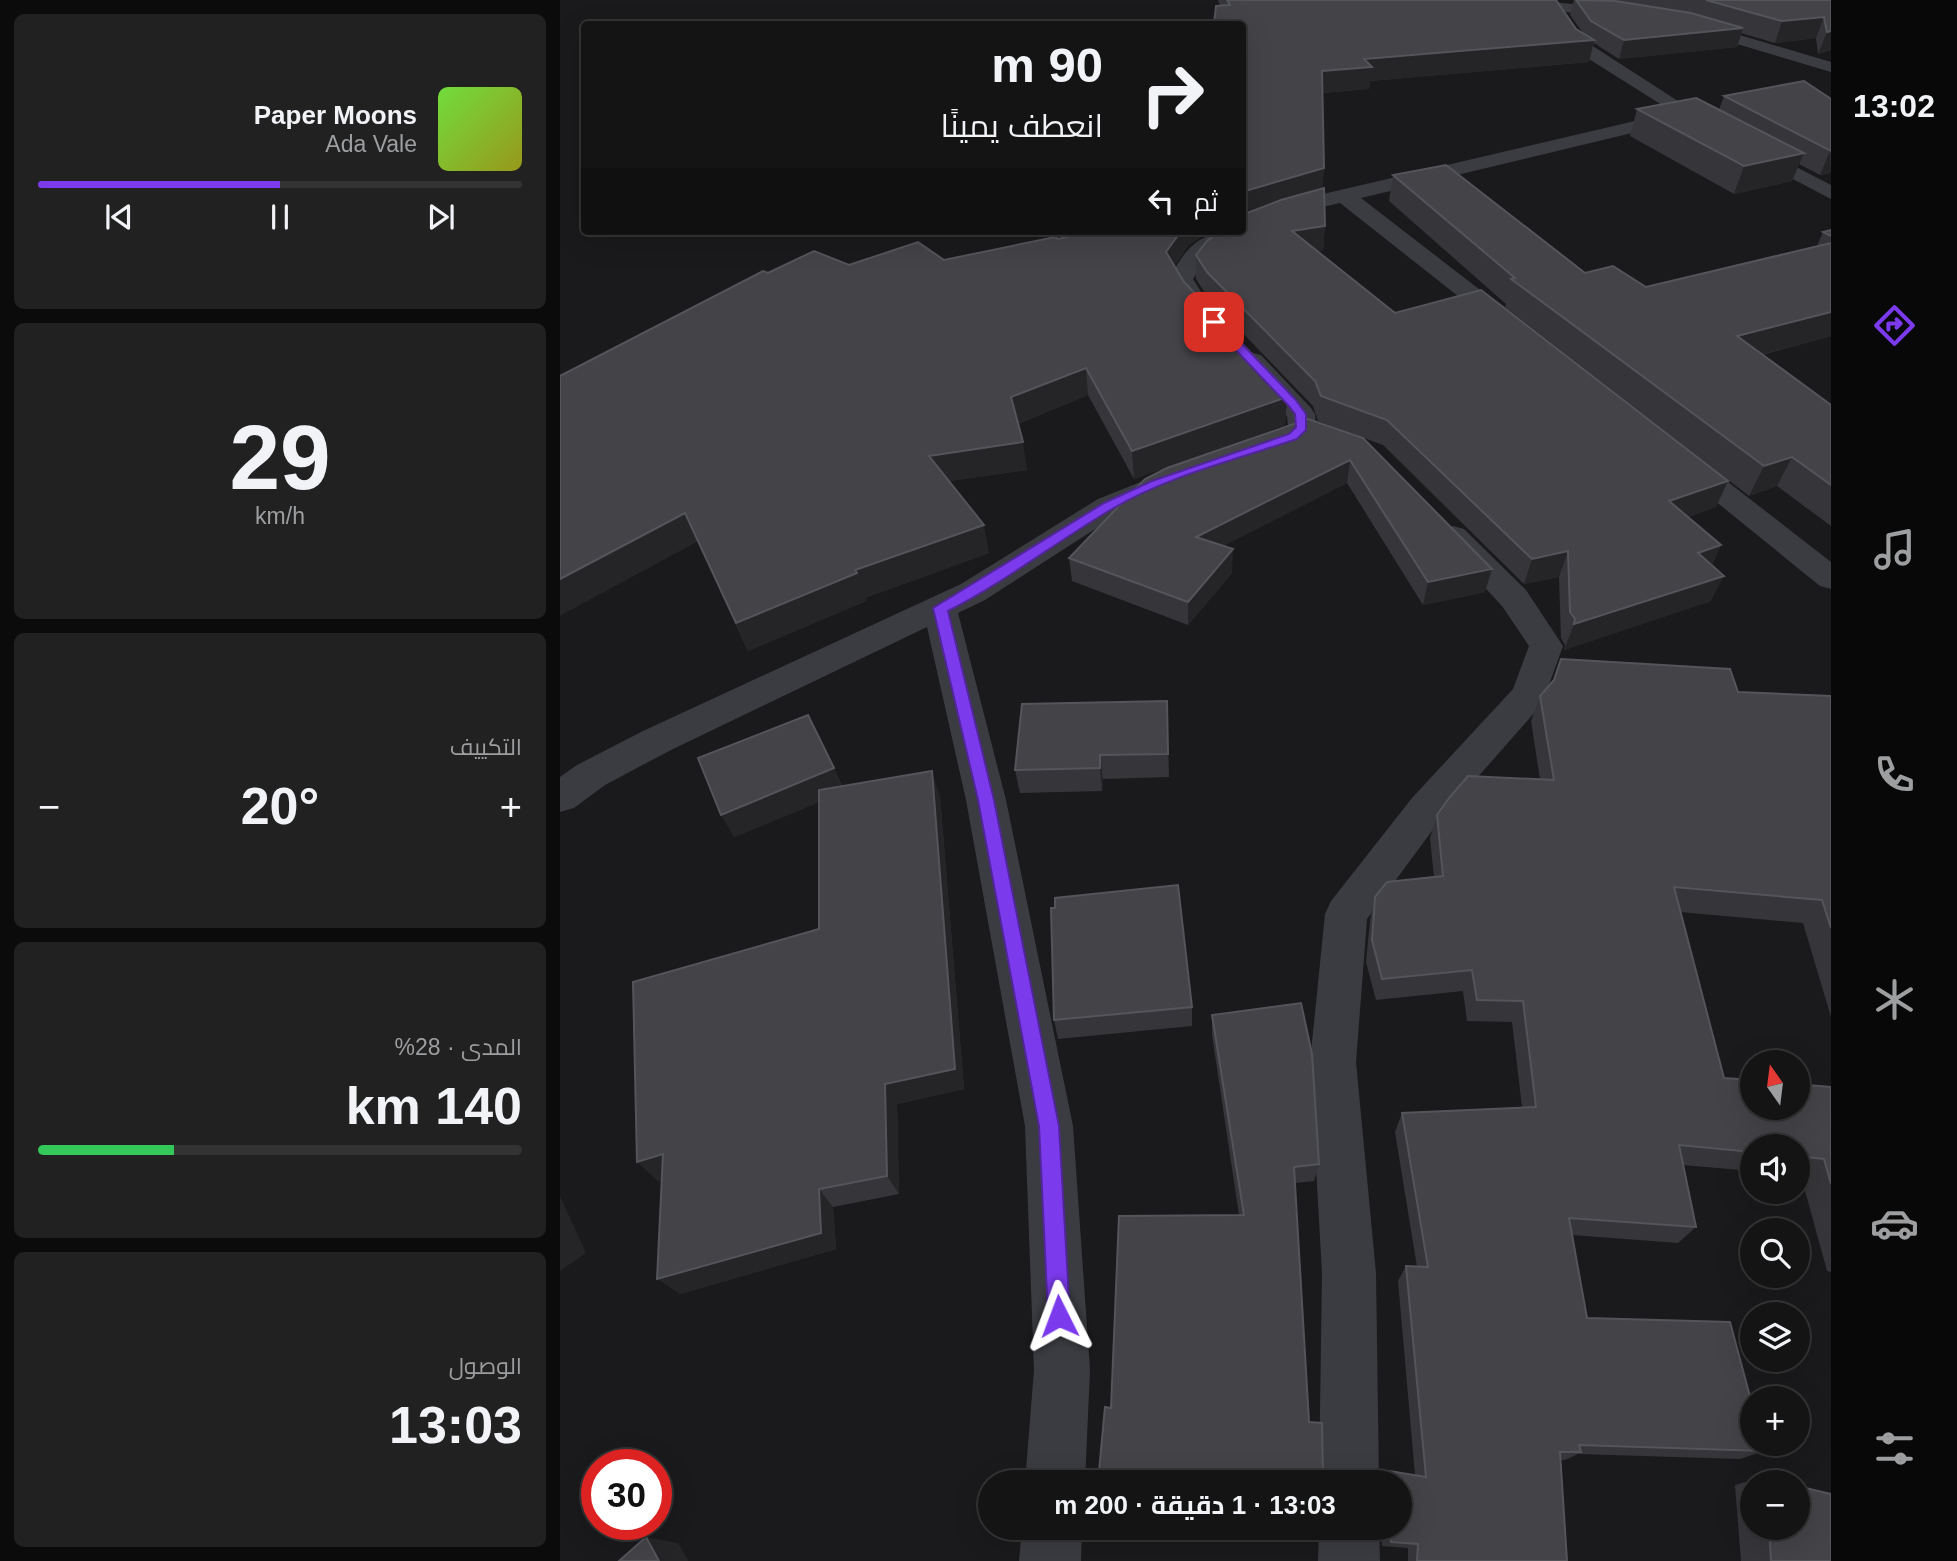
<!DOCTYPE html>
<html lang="ar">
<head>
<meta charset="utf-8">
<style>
  :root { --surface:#141415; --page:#212122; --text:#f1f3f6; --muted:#9d9ea0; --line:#333334; --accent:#7c3aed }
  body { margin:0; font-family:Arial,Cairo,sans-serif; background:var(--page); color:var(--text); direction:rtl; height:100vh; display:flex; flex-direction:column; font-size:26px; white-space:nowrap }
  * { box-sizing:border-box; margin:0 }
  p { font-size:23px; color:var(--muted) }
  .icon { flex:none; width:38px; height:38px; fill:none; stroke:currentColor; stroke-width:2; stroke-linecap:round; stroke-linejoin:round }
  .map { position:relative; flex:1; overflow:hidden; direction:ltr }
  .sheet { display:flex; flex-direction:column; gap:14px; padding:14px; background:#0b0b0c; width:560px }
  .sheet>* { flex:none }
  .banner { position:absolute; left:21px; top:21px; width:665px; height:214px; border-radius:7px; box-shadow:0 7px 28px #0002,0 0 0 2px var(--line); direction:rtl; background:#141415; color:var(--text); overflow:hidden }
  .needle { width:46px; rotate:346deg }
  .buttons { position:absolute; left:1180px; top:1050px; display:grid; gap:14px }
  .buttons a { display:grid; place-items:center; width:70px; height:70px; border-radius:50%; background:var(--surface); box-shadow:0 7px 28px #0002,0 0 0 2px var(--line); font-size:35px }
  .speed { position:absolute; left:21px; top:1449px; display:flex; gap:14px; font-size:35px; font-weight:700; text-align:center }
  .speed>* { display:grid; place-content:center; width:91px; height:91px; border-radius:50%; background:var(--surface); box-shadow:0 7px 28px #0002,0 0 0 2px var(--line); line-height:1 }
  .speed .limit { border:10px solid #d22; background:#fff; color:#111 }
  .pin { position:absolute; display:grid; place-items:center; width:60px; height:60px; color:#fff; margin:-30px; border-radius:14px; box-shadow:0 4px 10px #0006 }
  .me { position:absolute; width:77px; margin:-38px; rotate:357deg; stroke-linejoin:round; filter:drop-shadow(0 0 5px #0008) }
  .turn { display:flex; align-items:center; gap:24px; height:147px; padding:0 28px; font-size:32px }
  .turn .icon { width:91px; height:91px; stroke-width:2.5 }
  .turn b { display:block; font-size:49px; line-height:60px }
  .then { display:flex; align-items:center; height:66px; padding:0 28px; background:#0003; gap:14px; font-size:26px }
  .big { font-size:52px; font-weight:700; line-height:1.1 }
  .sheet .widget { flex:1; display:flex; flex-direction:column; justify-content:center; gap:10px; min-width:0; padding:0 24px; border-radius:10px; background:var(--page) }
  .sheet .dial { align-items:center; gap:0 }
  .dial b { font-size:91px; line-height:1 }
  .song { display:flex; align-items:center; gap:21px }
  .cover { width:84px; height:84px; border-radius:10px; background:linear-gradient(135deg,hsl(100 70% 55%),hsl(60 70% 35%)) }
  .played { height:7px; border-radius:4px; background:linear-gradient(90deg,var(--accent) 50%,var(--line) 50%) }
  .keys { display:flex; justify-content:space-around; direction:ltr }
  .heat { display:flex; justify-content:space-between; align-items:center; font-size:38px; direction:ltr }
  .charge { height:10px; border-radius:5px; background:linear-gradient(90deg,#34c759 28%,var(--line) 0) }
  .trip { position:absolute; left:418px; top:1470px; width:434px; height:70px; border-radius:35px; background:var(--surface); box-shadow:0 7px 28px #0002,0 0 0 2px var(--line); font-weight:700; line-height:70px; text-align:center; direction:rtl }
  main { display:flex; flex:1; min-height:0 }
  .dock { display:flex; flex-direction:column; width:126px; justify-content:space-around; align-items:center; background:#080808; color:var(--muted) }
  .dock .icon { width:49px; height:49px }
  .dock .active { color:var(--accent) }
  .dock b { font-size:32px; color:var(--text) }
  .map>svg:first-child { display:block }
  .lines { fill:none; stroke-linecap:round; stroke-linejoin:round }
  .minor { fill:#3b3c41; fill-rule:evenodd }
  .wall { fill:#36363a }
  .shaded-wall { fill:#252528 }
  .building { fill:#434348; stroke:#53555a; stroke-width:2 }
  .route { fill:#7c3aed; stroke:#51269a; stroke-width:2 }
</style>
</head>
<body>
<main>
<nav class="dock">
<b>13:02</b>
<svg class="icon active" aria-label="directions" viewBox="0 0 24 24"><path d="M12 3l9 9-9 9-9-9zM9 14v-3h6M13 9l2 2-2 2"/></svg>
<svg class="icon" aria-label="music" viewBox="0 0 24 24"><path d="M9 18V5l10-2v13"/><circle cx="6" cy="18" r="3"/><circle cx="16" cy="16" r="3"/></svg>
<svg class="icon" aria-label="phone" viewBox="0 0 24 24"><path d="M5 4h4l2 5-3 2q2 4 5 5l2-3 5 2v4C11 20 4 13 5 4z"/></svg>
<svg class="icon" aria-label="climate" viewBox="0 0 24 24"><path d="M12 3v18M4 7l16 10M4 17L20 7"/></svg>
<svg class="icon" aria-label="car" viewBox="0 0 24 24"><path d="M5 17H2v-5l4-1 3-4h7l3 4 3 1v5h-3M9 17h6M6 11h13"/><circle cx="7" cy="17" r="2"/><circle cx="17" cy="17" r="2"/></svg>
<svg class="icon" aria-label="filters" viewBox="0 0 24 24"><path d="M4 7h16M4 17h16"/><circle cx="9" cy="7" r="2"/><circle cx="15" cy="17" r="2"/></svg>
</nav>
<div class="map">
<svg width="1271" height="1561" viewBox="0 0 1271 1561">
  <rect width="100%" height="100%" fill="#1a1a1c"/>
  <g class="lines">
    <g class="minor">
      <polygon points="917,0 974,0 1068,10 1070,13 1068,16 1062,18 1005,12 1025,41 1149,121 1140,127 1126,120 801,198 959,320 963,325 959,330 950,333 941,330 780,203 767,206 759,205 756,200 759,195 1113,112 1013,49 990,14 992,11 925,5"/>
      <polygon points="1129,20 1271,62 1271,72 1123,28 1121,25 1123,22"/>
      <polygon points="1190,143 1271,185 1271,199 1183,153 1180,149 1183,145"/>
      <path d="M682,226L687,231L684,236L651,253L633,279L645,298L665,320L662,325C636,332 621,298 609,279C628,243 642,231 682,231Z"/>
      <path d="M692,353L701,355L751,408L755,414L756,428C744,446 712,458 691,453L687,447C696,434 716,436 728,426L727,416L679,361L683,355Z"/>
      <polygon points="1122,451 1132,454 1271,562 1271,589 1260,586 1112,466 1107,460 1112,454"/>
      <polygon points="618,467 628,470 633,476 628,482 560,513 425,600 398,613 446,800 513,1126 530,1370 525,1482 465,1482 474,1370 465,1126 406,800 367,627 109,751 45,785 14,808 0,812 0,777 17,765 83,731 401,584 538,499"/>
      <polygon points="893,526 904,529 966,590 1003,646 982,704 880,820 807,919 796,1062 816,1273 819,1482 759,1482 762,1273 750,1062 765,914 771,901 852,798 953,689 969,646 942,606 877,536 882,529"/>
      <polygon points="462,1528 522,1528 521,1561 459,1561"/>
      <polygon points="759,1528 819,1528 820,1561 758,1561"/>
    </g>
  </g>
  <g class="wall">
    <polygon points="658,0 996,0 1016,29 1023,33 1010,15 1014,0 1271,0 1271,50 1258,54 1256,38 1215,43 1181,33 1177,47 1059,59 1034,43 1029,62 810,81 809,89 762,93 764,168 762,188 765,226 763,250 756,251 835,313 1168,481 1156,507 1128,517 1161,545 1152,565 1151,601 1004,650 1005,645 1001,638 999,577 964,584 823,445 758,421 753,406 647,296 636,279 636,255 658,232 645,234 628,246 614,266 624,282 727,397 725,425 574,479 528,395 458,424 467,470 390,481 429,553 305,598 306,601 188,651 138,541 0,615 0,376 208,273 289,265 384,260 498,239 682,231 660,6"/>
    <polygon points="1164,96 1271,99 1271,173 1260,175 1239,164 1232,181 1174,194 1070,136 1077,109 1159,110"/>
    <polygon points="833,175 1025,273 1086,287 1257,246 1263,232 1271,230 1271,336 1202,355 1271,405 1271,526 1217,486 1189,496 945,307 946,304 829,201"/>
    <polygon points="748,419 925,592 863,605 787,483 663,546 672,573 628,625 512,581 509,558"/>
    <polygon points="1178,692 1271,696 1271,1017 1243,923 1120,912 1164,1078 1271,1087 1271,1272 1267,1271 1241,1176 1237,1176 1237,1146 1192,1146 1192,1171 1123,1165 1136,1227 1118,1243 1012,1235 1027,1318 1204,1451 1180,1459 1018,1454 1005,1460 1001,1460 1007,1561 848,1561 848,1548 822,1546 821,1528 840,1528 840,1482 538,1482 551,1408 679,1215 652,1035 652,1015 759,1164 754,1181 735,1183 749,1422 763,1477 822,1478 830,1471 855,1475 838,1281 846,1266 857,1267 835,1132 842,1113 962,1107 952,1022 907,1021 903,991 816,1000 806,962 810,920 815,897 874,877 870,838 877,815 980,779 971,721 980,696"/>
    <polygon points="607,701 609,777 543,779 542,791 460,793 455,770"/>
    <polygon points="274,768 282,786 380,797 404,1089 337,1104 339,1194 273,1207 276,1249 120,1294 102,1179 98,1181 259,929 259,802 174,837"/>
    <polygon points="495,908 632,1007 632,1026 498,1039 494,1020"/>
    <polygon points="1204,1477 1224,1482 1192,1482 1192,1528 1237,1528 1271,1561 1181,1561 1175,1485"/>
    <polygon points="590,1528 763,1528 761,1537 756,1541"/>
  </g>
  <g class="shaded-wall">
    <polygon points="1264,17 1256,38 1215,43 1222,21"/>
    <polygon points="1183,28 1177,47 1059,59 1064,40"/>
    <polygon points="1271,31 1271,50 1258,54 1267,32"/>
    <polygon points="1034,40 1029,62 810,81 809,89 760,93 762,71 804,59"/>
    <polygon points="1270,151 1271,173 1260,175"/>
    <polygon points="1244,153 1232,181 1174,194 1184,166"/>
    <polygon points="764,168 762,193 682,217 682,192"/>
    <polygon points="765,226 763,250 730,255 732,231"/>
    <polygon points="621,231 665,231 645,234 628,246 607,278 606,252"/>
    <polygon points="1271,312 1271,336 1165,364 1177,336"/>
    <polygon points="526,368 528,395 455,425 451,397"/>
    <polygon points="727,397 725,425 574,479 572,451"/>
    <polygon points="463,442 467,470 376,483 369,456"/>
    <polygon points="1232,457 1217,486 1189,496 1204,466"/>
    <polygon points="790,460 787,483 636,560 636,537"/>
    <polygon points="1168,481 1156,507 1098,527 1109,501"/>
    <polygon points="125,513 138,541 0,616 0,579"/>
    <polygon points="424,525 429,553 305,598 306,601 188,651 176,623 295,570"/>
    <polygon points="1161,545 1149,571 1138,553"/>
    <polygon points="673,549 672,573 628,625 628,602"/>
    <polygon points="1008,551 999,577 964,584 972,559"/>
    <polygon points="932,569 925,592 863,605 868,582"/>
    <polygon points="1164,576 1151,601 1004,650 1014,624"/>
    <polygon points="540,755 543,779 542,791 540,768"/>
    <polygon points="274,768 284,792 174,837 161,815"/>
    <polygon points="372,771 380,797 404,1089 337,1104 339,1194 327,1176 325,1084"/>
    <polygon points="103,1154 123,1173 98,1181 77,1162"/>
    <polygon points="259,1189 273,1207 276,1249 120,1294 97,1279"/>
    <polygon points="0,1196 26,1253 0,1271"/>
    <polygon points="86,1537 118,1543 128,1561 99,1561"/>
  </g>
  <g class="building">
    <polygon points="667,0 996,0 1016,29 1034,40 804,59 812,67 762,71 764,168 682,192 682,24 654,24 656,6 670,5"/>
    <polygon points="1016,0 1055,1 1131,13 1183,28 1064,40 1031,21"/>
    <polygon points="1146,0 1271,0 1271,31 1267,32 1264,17 1222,21"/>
    <polygon points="1244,81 1271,99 1271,151 1164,96"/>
    <polygon points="1136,98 1244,153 1184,166 1077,109"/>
    <polygon points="886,165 1025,273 1053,266 1086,287 1271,243 1271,312 1177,336 1271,405 1271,485 1232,457 1204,466 951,279 955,278 833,175"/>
    <polygon points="764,188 765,226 732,231 835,313 921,290 1168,481 1109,501 1161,545 1138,553 1164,576 1014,624 1015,619 1010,612 1008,551 972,559 827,420 761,396 755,381 647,272 636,255 647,241 660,231 682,231 682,215 721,200"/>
    <polygon points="1271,230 1271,236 1263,232"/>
    <polygon points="533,231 621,231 606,252 624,282 726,390 727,397 572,451 526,368 451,397 463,442 369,456 424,525 295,570 297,573 176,623 125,513 0,579 0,376 203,271 208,273 254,251 289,265 358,242 384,260 495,237 498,239"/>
    <polygon points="748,419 803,438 932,569 868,582 790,460 636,537 673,549 628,602 509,558 585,479 607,468"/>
    <polygon points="1001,659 1170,669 1178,692 1271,696 1271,928 1262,900 1114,887 1164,1078 1192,1080 1192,1108 1237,1108 1237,1084 1271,1087 1271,1184 1264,1159 1237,1156 1237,1146 1192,1146 1192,1152 1119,1145 1136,1227 1009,1218 1027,1318 1170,1322 1192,1404 1192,1444 1202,1444 1204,1451 1019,1445 1021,1452 1000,1452 1007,1561 857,1561 858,1544 831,1542 830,1528 840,1528 840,1482 538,1482 545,1407 551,1408 559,1216 684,1215 652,1015 741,1003 752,1054 759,1164 734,1167 749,1422 762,1423 763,1477 827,1478 830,1471 866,1477 846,1266 868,1267 842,1113 976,1107 963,1001 917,1000 912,970 822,979 812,940 815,897 827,882 883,876 877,815 889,798 908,776 994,780 980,696 994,680"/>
    <polygon points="607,701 608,754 540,755 540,768 455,770 462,704"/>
    <polygon points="248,715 274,768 161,815 138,758"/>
    <polygon points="372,771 395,1069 325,1084 327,1176 259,1189 261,1233 97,1279 103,1154 77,1162 73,982 259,929 259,790"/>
    <polygon points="618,885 632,1007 494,1020 491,908 495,908 495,898"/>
    <polygon points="1204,1477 1224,1482 1205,1482"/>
    <polygon points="1237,1486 1271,1494 1271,1561 1211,1561 1209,1528 1237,1528"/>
    <polygon points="649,1528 763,1528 761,1537"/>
    <polygon points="86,1537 99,1561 59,1561"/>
  </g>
  <path class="route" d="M651,319H658L735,399L746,414V430L737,439C675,460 608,476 552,509C496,542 445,582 388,611L434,800L499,1126L510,1316L507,1324L499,1327L491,1324L488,1316L479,1126L418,800L373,608L544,503L592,481L729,434L736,427L735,414L727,404L651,324Z"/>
</svg>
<div class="buttons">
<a><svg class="needle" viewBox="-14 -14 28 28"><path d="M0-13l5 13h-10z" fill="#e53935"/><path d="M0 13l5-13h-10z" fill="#9d9ea0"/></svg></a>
<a><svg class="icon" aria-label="sound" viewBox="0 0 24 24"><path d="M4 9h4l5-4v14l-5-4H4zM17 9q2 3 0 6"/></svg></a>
<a><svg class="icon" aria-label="search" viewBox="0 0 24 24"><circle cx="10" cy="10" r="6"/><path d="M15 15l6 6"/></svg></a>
<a><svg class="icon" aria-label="layers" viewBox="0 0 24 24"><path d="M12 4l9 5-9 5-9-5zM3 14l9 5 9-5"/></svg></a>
<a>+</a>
<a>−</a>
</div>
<div class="speed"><div class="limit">30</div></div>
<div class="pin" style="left:654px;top:322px;background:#d93025"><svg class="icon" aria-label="arrive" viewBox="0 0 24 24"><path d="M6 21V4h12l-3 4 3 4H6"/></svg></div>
<svg class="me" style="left:499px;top:1316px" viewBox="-20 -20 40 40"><path d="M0-17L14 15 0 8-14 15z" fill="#7c3aed" stroke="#fff" stroke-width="4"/></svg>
<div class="trip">13:03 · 1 دقيقة · 200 m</div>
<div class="banner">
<div class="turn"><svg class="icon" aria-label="right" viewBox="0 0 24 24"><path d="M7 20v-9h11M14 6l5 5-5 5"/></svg><div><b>90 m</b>انعطف يمينًا</div></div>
<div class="then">ثم<svg class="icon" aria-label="left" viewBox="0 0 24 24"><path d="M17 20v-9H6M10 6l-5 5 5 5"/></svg></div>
</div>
</div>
<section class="sheet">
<div class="widget">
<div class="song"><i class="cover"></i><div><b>Paper Moons</b><p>Ada Vale</p></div></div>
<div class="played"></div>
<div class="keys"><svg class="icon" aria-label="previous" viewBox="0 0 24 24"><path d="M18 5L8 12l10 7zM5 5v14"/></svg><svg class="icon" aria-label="pause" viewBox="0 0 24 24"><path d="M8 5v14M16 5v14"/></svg><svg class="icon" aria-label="next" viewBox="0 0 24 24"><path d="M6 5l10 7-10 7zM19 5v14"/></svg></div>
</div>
<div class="widget dial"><b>29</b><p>km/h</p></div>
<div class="widget"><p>التكييف</p>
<div class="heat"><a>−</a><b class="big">20°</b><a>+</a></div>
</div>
<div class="widget"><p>المدى · 28%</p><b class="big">140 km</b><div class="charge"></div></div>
<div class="widget"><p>الوصول</p><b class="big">13:03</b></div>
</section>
</main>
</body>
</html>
